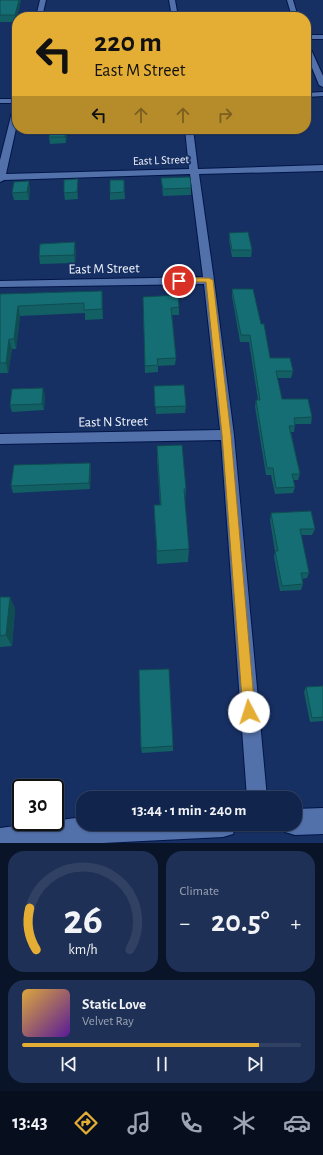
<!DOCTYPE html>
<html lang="en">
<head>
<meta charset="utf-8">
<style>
  :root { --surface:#11244b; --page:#1e3055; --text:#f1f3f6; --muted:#9ca4b5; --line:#304163; --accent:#e4ae35 }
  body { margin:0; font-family:"Alegreya Sans",sans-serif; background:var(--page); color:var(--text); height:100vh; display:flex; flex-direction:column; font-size:15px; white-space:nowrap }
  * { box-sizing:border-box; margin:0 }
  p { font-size:13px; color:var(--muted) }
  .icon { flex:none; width:22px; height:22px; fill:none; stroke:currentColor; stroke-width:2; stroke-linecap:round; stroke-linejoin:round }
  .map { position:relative; height:843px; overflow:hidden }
  .sheet { display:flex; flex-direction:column; gap:8px; padding:8px; background:#091429; flex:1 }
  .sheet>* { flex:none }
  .banner { position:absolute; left:12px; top:12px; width:299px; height:122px; border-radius:16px; box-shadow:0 1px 3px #0004,0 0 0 1px var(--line); background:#e4ae35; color:#111; overflow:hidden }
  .speed { position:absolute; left:12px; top:779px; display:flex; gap:8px; font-size:20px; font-weight:700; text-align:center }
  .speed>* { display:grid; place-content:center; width:52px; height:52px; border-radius:50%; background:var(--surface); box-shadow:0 1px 3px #0004,0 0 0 1px var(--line); line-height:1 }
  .speed .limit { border:2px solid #111; border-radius:6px; background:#fff; color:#111 }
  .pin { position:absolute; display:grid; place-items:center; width:34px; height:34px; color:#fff; margin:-17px; border:2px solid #fff; border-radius:50%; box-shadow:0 1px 4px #0007 }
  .me { position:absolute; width:44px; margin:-22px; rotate:355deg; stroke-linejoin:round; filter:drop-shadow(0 0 3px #0008) }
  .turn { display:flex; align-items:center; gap:14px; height:84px; padding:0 16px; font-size:18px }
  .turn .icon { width:52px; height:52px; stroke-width:2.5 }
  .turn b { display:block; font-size:28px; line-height:34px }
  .lanes { display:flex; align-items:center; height:38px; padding:0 16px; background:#0003; justify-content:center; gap:20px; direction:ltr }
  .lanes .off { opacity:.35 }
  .big { font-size:30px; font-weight:700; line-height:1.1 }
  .sheet .widget { flex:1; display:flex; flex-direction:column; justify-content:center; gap:6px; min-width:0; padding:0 14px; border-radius:16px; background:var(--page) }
  .sheet .dial { align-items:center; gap:0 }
  .dial svg { height:104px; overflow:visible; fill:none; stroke:var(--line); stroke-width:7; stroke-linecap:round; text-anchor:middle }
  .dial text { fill:var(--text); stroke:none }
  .song { display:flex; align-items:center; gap:12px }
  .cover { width:48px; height:48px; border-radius:6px; background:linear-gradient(135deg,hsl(40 70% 55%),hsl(270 70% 35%)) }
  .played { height:4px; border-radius:2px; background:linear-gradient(90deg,var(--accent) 85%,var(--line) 85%) }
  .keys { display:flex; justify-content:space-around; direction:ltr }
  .heat { display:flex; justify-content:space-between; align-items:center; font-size:22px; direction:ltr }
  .sheet .tiles { flex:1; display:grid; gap:8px; grid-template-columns:1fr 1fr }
  .widget:last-child { grid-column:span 2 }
  .trip { position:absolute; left:76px; top:791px; width:226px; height:40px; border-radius:16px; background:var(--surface); box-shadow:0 1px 3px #0004,0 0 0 1px var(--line); font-weight:700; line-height:40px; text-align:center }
  .menu { display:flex; height:64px; justify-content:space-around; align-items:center; background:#070e1e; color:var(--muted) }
  .menu .icon { width:28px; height:28px }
  .menu .selected { color:var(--accent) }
  .menu b { font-size:18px; color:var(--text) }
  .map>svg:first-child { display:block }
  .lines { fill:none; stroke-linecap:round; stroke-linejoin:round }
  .street-casing { stroke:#021547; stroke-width:2 }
  .secondary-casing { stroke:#021547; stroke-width:2 }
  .street { fill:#5270aa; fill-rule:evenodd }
  .secondary { fill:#5270aa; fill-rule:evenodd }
  .wall { fill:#125f64 }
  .shaded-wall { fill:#0f4d51 }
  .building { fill:#156e74; stroke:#0f4d51 }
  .route { fill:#e4ae35; stroke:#947122 }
  .labels { text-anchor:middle; stroke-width:4; stroke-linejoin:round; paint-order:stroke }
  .far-street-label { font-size:12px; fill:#eff3fa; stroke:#173064 }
  .street-label { font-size:14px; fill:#eff3fa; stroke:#173064 }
</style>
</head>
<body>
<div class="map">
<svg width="323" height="843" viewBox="0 0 323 843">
  <rect width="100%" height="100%" fill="#173064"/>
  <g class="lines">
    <g class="street-casing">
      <g id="street">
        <polygon points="40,0 46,0 42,17 36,17"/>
        <polygon points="169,0 175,0 178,17 172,17"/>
        <polygon points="287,0 293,0 298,17 292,17"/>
        <rect x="306" y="35" width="17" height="4"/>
        <polygon points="306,43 309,45 323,76 323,87 319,85 306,53"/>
        <polygon points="323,92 323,96 306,97 306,93"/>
        <rect x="0" y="99" width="17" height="4"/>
        <polygon points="14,104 17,104 17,124 6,174 189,169 185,129 193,129 198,169 323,165 323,171 199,174 214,280 234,435 267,798 247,798 221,440 0,444 0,434 220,430 204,284 0,287 0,281 203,277 190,174 4,180 0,182 0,160"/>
      </g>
    </g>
    <g class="secondary-casing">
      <g id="secondary">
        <polygon points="323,808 323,834 295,835 285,832 282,824 295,824 295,809"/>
        <polygon points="83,817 83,824 236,824 233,834 223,837 103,843 0,843 0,828"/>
      </g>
    </g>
    <use href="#street" class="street"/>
    <use href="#secondary" class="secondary"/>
  </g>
  <g class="wall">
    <polygon points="0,0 21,0 16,22 0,22"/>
    <polygon points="67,129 66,143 50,144 49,137"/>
    <polygon points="161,178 191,188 191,195 163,196"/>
    <polygon points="124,180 125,199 110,200 110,193"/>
    <polygon points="78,186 78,199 65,200 64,193"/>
    <polygon points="30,188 29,200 14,200 12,193"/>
    <polygon points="229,233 252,250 251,257 232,257 229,240"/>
    <polygon points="76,250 75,263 40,264 39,256"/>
    <polygon points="232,289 261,324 270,358 293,371 291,378 277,378 282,399 312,417 311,424 295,424 294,432 291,432 300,474 298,480 293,480 295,487 293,493 275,494 271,475 266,475 255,407 256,400 258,400 249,342 240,342 232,296"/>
    <polygon points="0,294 103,301 103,319 85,320 85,313 20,316 16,349 12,349 8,373 0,373"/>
    <polygon points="143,297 179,307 179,315 172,315 176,358 175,365 158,366 158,372 145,373"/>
    <polygon points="154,386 186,406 185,413 156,414"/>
    <polygon points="45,395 44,410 12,412 10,405"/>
    <polygon points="157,446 186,489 185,503 189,549 188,562 157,564 154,505 160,505 157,460"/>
    <polygon points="90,463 91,469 90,489 13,493 11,486"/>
    <polygon points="271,513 315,529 312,535 301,535 309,573 307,578 302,579 303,584 301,590 280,591 274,557 275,552 270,520"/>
    <polygon points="0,597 10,597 15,609 12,646 0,647"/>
    <polygon points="323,686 323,721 310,722 304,692 306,687"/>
    <polygon points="173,746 173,751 142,753 141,748"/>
  </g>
  <g class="shaded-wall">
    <polygon points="19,0 21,0 16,22 15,15"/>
    <polygon points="66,129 67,129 66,143 65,137"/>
    <polygon points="78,179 78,199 77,192"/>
    <polygon points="29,181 30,188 29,200 27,192"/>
    <polygon points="75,242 76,250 75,263 74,255"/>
    <polygon points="102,291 103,301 103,319 102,309"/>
    <polygon points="18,306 20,316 16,349 14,339"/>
    <polygon points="9,339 12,349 8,373 6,363"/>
    <polygon points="43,388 45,395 44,410 42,404"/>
    <polygon points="90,463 91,469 90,489 89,483"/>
    <polygon points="10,597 15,609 12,646 6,635"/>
  </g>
  <g class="building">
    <polygon points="0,0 19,0 15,15 0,15"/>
    <polygon points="50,129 66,129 65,137 49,137"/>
    <polygon points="190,177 191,188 163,189 161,178"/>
    <polygon points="78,179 77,192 64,193 64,180"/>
    <polygon points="110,180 124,180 124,192 110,193"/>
    <polygon points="29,181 27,192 12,193 14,182"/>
    <polygon points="248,232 252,250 232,250 229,233"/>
    <polygon points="75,242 74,255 39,256 40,244"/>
    <polygon points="232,289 253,289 261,324 264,324 270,358 290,358 293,371 276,371 282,399 308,399 312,417 294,418 295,426 289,426 300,474 292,474 295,487 276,488 273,468 267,468 256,400 260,400 250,335 241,335"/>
    <polygon points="102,291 102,309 84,310 84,303 18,306 14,339 9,339 6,363 0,363 0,294"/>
    <polygon points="178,295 179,307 171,308 176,358 157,359 158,365 145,366 143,297"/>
    <polygon points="184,385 186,406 155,407 154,386"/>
    <polygon points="43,388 42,404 10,405 12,389"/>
    <polygon points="182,445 186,489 184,489 189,549 157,551 154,505 161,505 157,446"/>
    <polygon points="90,463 89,483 11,486 14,465"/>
    <polygon points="311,511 315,529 300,529 309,573 301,573 303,584 282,586 275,551 278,551 271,513"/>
    <polygon points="0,597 10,597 6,635 0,636"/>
    <polygon points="169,669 173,746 141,748 139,670"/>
    <polygon points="323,686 323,717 312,718 306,687"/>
  </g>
  <polygon class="route" points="179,278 209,278 213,280 231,435 255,712 254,716 249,718 245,716 243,712 222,435 206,282 177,282 177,279"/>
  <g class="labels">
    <g class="far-street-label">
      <text transform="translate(161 160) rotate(-2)" y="4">East L Street</text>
    </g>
    <g class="street-label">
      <text transform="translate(104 268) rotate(-1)" y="5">East M Street</text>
      <text transform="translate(113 421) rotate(-1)" y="5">East N Street</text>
    </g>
  </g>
</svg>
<div class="speed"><div class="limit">30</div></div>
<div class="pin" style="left:179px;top:281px;background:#d93025"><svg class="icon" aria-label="arrive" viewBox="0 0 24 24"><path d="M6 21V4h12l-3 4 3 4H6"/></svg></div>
<svg class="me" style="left:249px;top:712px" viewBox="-20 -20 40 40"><circle r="19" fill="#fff"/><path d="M0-13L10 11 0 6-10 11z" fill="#e4ae35"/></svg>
<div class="trip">13:44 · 1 min · 240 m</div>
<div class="banner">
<div class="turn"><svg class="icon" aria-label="left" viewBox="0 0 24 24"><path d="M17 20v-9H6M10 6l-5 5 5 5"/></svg><div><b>220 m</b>East M Street</div></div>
<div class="lanes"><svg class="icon" aria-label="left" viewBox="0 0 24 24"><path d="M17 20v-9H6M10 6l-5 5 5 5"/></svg><svg class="icon off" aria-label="ahead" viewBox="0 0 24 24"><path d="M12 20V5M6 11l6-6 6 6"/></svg><svg class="icon off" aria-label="ahead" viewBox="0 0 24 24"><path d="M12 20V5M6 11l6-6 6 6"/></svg><svg class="icon off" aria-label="right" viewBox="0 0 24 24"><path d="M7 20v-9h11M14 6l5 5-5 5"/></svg></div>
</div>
</div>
<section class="sheet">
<div class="tiles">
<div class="widget dial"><svg viewBox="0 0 100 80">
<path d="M14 69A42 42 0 1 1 86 69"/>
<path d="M14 69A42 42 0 0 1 9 37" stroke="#e4ae35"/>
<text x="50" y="56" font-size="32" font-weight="700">26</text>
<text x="50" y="72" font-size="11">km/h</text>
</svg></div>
<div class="widget"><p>Climate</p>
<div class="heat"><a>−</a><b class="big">20.5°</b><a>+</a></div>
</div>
<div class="widget">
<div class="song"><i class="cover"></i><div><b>Static Love</b><p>Velvet Ray</p></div></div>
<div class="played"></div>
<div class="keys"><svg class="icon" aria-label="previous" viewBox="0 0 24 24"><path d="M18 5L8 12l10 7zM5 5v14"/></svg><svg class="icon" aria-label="pause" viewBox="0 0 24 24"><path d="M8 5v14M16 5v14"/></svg><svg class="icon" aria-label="next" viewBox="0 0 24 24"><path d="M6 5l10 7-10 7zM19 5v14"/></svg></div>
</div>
</div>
</section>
<nav class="menu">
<b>13:43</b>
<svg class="icon selected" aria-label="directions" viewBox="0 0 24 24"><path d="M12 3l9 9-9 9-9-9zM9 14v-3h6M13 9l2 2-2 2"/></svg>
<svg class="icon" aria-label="music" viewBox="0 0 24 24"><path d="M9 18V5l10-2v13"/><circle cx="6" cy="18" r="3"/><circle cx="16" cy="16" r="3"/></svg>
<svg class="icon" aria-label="phone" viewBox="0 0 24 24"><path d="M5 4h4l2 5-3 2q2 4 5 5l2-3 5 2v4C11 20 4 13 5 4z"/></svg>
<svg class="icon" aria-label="climate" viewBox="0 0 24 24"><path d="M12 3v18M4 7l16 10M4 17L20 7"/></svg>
<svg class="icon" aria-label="car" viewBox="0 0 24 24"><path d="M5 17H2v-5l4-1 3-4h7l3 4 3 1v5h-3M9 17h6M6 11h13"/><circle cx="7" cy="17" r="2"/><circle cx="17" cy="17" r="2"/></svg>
</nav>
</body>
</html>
